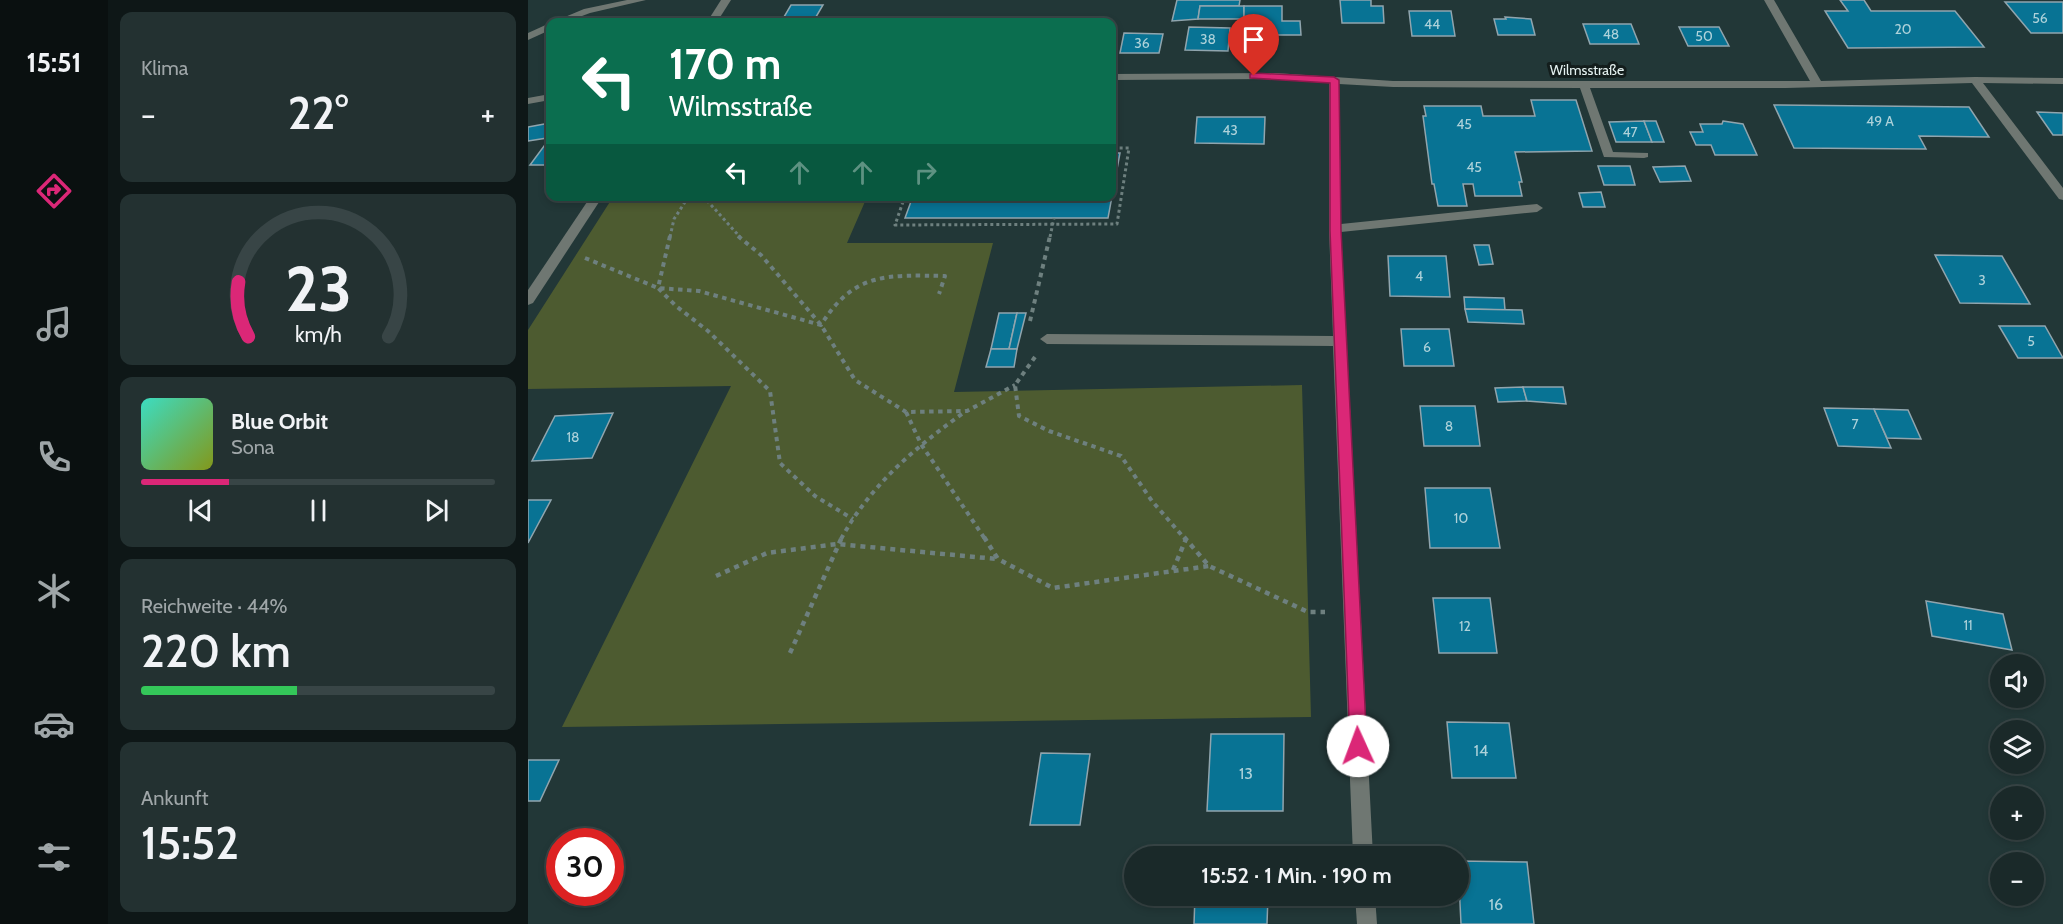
<!DOCTYPE html>
<html lang="de">
<head>
<meta charset="utf-8">
<style>
  :root { --surface:#1a2929; --page:#233131; --text:#f1f3f6; --muted:#9fa6a8; --line:#384546; --accent:#db2777 }
  body { margin:0; font-family:Cabin,sans-serif; background:var(--page); color:var(--text); height:100vh; display:flex; flex-direction:column; font-size:22px; white-space:nowrap }
  * { box-sizing:border-box; margin:0 }
  p { font-size:20px; color:var(--muted) }
  .icon { flex:none; width:33px; height:33px; fill:none; stroke:currentColor; stroke-width:2; stroke-linecap:round; stroke-linejoin:round }
  .map { position:relative; flex:1; overflow:hidden }
  .sheet { display:flex; flex-direction:column; gap:12px; padding:12px; background:#0e1717; width:420px }
  .sheet>* { flex:none }
  .top-card { position:absolute; left:18px; top:18px; width:570px; height:183px; border-radius:12px; box-shadow:0 3px 9px #0003,0 0 0 2px var(--line); background:#0b6e4f; color:#fff; overflow:hidden }
  .fabs { position:absolute; left:1462px; top:654px; display:grid; gap:12px }
  .fabs a { display:grid; place-items:center; width:54px; height:54px; border-radius:50%; background:var(--surface); box-shadow:0 3px 9px #0003,0 0 0 2px var(--line); font-size:30px }
  .speed { position:absolute; left:18px; top:828px; display:flex; gap:12px; font-size:30px; font-weight:700; text-align:center }
  .speed>* { display:grid; place-content:center; width:78px; height:78px; border-radius:50%; background:var(--surface); box-shadow:0 3px 9px #0003,0 0 0 2px var(--line); line-height:1 }
  .speed .limit { border:9px solid #d22; background:#fff; color:#111 }
  .pin { position:absolute; display:grid; place-items:center; width:51px; height:51px; color:#fff; margin:-62px -26px; border-radius:50% 50% 50% 0; rotate:-45deg; box-shadow:0 0 6px #0007 }
  .pin .icon { rotate:45deg }
  .me { position:absolute; width:66px; margin:-33px; rotate:358deg; stroke-linejoin:round; filter:drop-shadow(0 0 4px #0008) }
  .turn { display:flex; align-items:center; gap:21px; height:126px; padding:0 24px; font-size:27px }
  .turn .icon { width:78px; height:78px; stroke-width:2.5 }
  .turn b { display:block; font-size:42px; line-height:51px }
  .lanes { display:flex; align-items:center; height:57px; padding:0 24px; background:#0003; justify-content:center; gap:30px; direction:ltr }
  .lanes .off { opacity:.35 }
  .big { font-size:45px; font-weight:600; line-height:1.1 }
  .sheet .widget { flex:1; display:flex; flex-direction:column; justify-content:center; gap:9px; min-width:0; padding:0 21px; border-radius:12px; background:var(--page) }
  .sheet .dial { align-items:center; gap:0 }
  .dial svg { height:156px; overflow:visible; fill:none; stroke:var(--line); stroke-width:7; stroke-linecap:round; text-anchor:middle }
  .dial text { fill:var(--text); stroke:none }
  .song { display:flex; align-items:center; gap:18px }
  .cover { width:72px; height:72px; border-radius:9px; background:linear-gradient(135deg,hsl(170 70% 55%),hsl(70 70% 35%)) }
  .played { height:6px; border-radius:3px; background:linear-gradient(90deg,var(--accent) 25%,var(--line) 25%) }
  .keys { display:flex; justify-content:space-around; direction:ltr }
  .heat { display:flex; justify-content:space-between; align-items:center; font-size:33px; direction:ltr }
  .charge { height:9px; border-radius:4px; background:linear-gradient(90deg,#34c759 44%,var(--line) 0) }
  .trip { position:absolute; left:596px; top:846px; width:345px; height:60px; border-radius:30px; background:var(--surface); box-shadow:0 3px 9px #0003,0 0 0 2px var(--line); font-weight:600; line-height:60px; text-align:center }
  main { display:flex; flex:1; min-height:0 }
  .tab-bar { display:flex; flex-direction:column; width:108px; justify-content:space-around; align-items:center; background:#0a1010; color:var(--muted) }
  .tab-bar .icon { width:42px; height:42px }
  .tab-bar .active { color:var(--accent) }
  .tab-bar b { font-size:27px; color:var(--text) }
  .map>svg:first-child { display:block }
  .green { fill:#4d5b30 }
  .building { fill:#087394; stroke:#90a5ae; stroke-width:1.5 }
  .lines { fill:none; stroke-linecap:round; stroke-linejoin:round }
  .path-far2 { stroke:#6e807f; stroke-width:3; stroke-dasharray:3 3; stroke-linecap:butt }
  .path-far1 { stroke:#6e807f; stroke-width:4; stroke-dasharray:4.5 4.5; stroke-linecap:butt }
  .path { stroke:#6e807f; stroke-width:4.5; stroke-dasharray:5 5; stroke-linecap:butt }
  .minor { fill:#6f7772; fill-rule:evenodd }
  .route { fill:#db2777; stroke:#8e194d; stroke-width:1.5 }
  .labels { text-anchor:middle; stroke-width:6; stroke-linejoin:round; paint-order:stroke }
  .number-label { font-size:14px; fill:#aed2da }
  .far-street-label { font-size:14px; fill:#e5f2f1; stroke:#131d1c }
  .near-number-label { font-size:16px; fill:#aed2da }
</style>
</head>
<body>
<main>
<nav class="tab-bar">
<b>15:51</b>
<svg class="icon active" aria-label="directions" viewBox="0 0 24 24"><path d="M12 3l9 9-9 9-9-9zM9 14v-3h6M13 9l2 2-2 2"/></svg>
<svg class="icon" aria-label="music" viewBox="0 0 24 24"><path d="M9 18V5l10-2v13"/><circle cx="6" cy="18" r="3"/><circle cx="16" cy="16" r="3"/></svg>
<svg class="icon" aria-label="phone" viewBox="0 0 24 24"><path d="M5 4h4l2 5-3 2q2 4 5 5l2-3 5 2v4C11 20 4 13 5 4z"/></svg>
<svg class="icon" aria-label="climate" viewBox="0 0 24 24"><path d="M12 3v18M4 7l16 10M4 17L20 7"/></svg>
<svg class="icon" aria-label="car" viewBox="0 0 24 24"><path d="M5 17H2v-5l4-1 3-4h7l3 4 3 1v5h-3M9 17h6M6 11h13"/><circle cx="7" cy="17" r="2"/><circle cx="17" cy="17" r="2"/></svg>
<svg class="icon" aria-label="filters" viewBox="0 0 24 24"><path d="M4 7h16M4 17h16"/><circle cx="9" cy="7" r="2"/><circle cx="15" cy="17" r="2"/></svg>
</nav>
<section class="sheet">
<div class="widget"><p>Klima</p>
<div class="heat"><a>−</a><b class="big">22°</b><a>+</a></div>
</div>
<div class="widget dial"><svg viewBox="0 0 100 80">
<path d="M14 69A42 42 0 1 1 86 69"/>
<path d="M14 69A42 42 0 0 1 9 41" stroke="#db2777"/>
<text x="50" y="56" font-size="32" font-weight="700">23</text>
<text x="50" y="72" font-size="11">km/h</text>
</svg></div>
<div class="widget">
<div class="song"><i class="cover"></i><div><b>Blue Orbit</b><p>Sona</p></div></div>
<div class="played"></div>
<div class="keys"><svg class="icon" aria-label="previous" viewBox="0 0 24 24"><path d="M18 5L8 12l10 7zM5 5v14"/></svg><svg class="icon" aria-label="pause" viewBox="0 0 24 24"><path d="M8 5v14M16 5v14"/></svg><svg class="icon" aria-label="next" viewBox="0 0 24 24"><path d="M6 5l10 7-10 7zM19 5v14"/></svg></div>
</div>
<div class="widget"><p>Reichweite · 44%</p><b class="big">220 km</b><div class="charge"></div></div>
<div class="widget"><p>Ankunft</p><b class="big">15:52</b></div>
</section>
<div class="map">
<svg width="1535" height="924" viewBox="0 0 1535 924">
  <rect width="100%" height="100%" fill="#223737"/>
  <polygon class="green" points="85,197 339,197 319,243 465,243 426,392 774,385 783,717 34,727 203,386 0,389 0,330"/>
  <g class="building">
    <polygon points="649,0 712,0 711,6 672,6 670,19 644,21"/>
    <polygon points="812,0 843,0 843,6 855,6 856,23 814,23"/>
    <polygon points="1312,0 1336,0 1343,11 1427,11 1456,47 1320,48 1297,11 1320,11"/>
    <polygon points="1477,2 1535,2 1535,33 1503,33"/>
    <polygon points="263,5 295,5 285,22 253,22"/>
    <polygon points="672,6 716,6 716,19 670,19"/>
    <polygon points="716,6 754,6 754,21 772,21 773,35 737,35 738,22 716,23"/>
    <polygon points="881,11 923,11 927,36 884,36"/>
    <polygon points="977,17 1003,19 1007,35 970,35 966,19 978,19"/>
    <polygon points="1055,24 1103,24 1111,44 1062,44"/>
    <polygon points="661,27 702,28 700,51 657,50"/>
    <polygon points="1151,27 1191,27 1201,46 1160,46"/>
    <polygon points="596,33 635,34 631,53 592,53"/>
    <polygon points="1003,100 1048,100 1064,151 987,152 994,182 991,182 994,196 947,196 945,184 935,184 939,206 910,206 906,184 904,184 895,116 898,116 896,106 953,106 955,116 1007,116"/>
    <polygon points="1246,105 1441,107 1461,137 1391,136 1398,149 1266,148"/>
    <polygon points="1509,112 1535,113 1535,135 1525,135"/>
    <polygon points="669,117 737,117 736,144 667,143"/>
    <polygon points="1116,121 1124,142 1088,142 1081,122"/>
    <polygon points="1116,121 1128,121 1136,142 1124,142"/>
    <polygon points="1195,121 1215,124 1229,155 1187,155 1183,145 1168,145 1162,132 1175,132 1172,124 1194,124"/>
    <polygon points="22,123 19,138 0,141 0,127"/>
    <polygon points="22,138 22,165 2,165"/>
    <polygon points="584,153 592,153 580,218 377,218 385,196 584,196"/>
    <polygon points="1070,166 1102,166 1107,185 1076,185"/>
    <polygon points="1157,166 1163,181 1132,182 1125,167"/>
    <polygon points="1073,192 1077,207 1055,207 1051,193"/>
    <polygon points="946,245 961,245 965,264 951,265"/>
    <polygon points="1407,255 1474,256 1502,304 1432,303"/>
    <polygon points="860,256 918,256 922,297 862,296"/>
    <polygon points="936,297 976,298 977,310 937,309"/>
    <polygon points="937,309 994,310 996,324 940,322"/>
    <polygon points="471,313 489,313 481,349 463,349"/>
    <polygon points="489,313 498,313 489,349 481,349"/>
    <polygon points="1471,326 1517,326 1535,358 1490,358"/>
    <polygon points="873,329 921,329 926,366 876,366"/>
    <polygon points="463,349 489,349 486,367 458,367"/>
    <polygon points="995,387 999,401 970,402 967,388"/>
    <polygon points="995,387 1035,387 1038,404 999,401"/>
    <polygon points="892,406 947,406 952,446 896,446"/>
    <polygon points="1296,408 1346,409 1363,448 1310,446"/>
    <polygon points="1346,409 1380,410 1393,439 1359,438"/>
    <polygon points="85,413 64,458 4,461 27,416"/>
    <polygon points="897,488 962,488 972,548 902,548"/>
    <polygon points="0,500 23,500 0,543"/>
    <polygon points="905,598 962,598 969,653 911,653"/>
    <polygon points="1398,601 1475,614 1484,650 1404,636"/>
    <polygon points="919,722 981,723 988,778 924,778"/>
    <polygon points="683,734 756,734 755,811 679,811"/>
    <polygon points="513,753 562,754 552,825 502,825"/>
    <polygon points="0,760 31,760 12,801 0,801"/>
    <polygon points="930,861 999,862 1006,924 933,924"/>
    <polygon points="667,896 740,896 739,924 666,924"/>
  </g>
  <g class="lines">
    <g class="path-far2">
      <polyline points="584,115 586,100"/>
      <polyline points="175,196 212,237"/>
      <polyline points="377,196 367,225 589,224 601,148 584,148"/>
      <polyline points="142,237 146,219 161,196"/>
      <polyline points="522,237 526,218"/>
    </g>
    <g class="path-far1">
      <polyline points="142,236 130,288 148,306 180,331 242,391 252,463 287,496 325,519"/>
      <polyline points="210,236 233,255 293,325 327,380 378,412 439,411 487,385"/>
      <path d="M57,258L130,288L171,291L293,325C326,272 359,275 417,276L411,294"/>
      <polyline points="502,321 522,236"/>
      <polyline points="507,357 487,385 491,416 521,431 593,456 624,501 657,539"/>
      <polyline points="378,412 393,444 457,539"/>
      <path d="M313,539C343,484 388,447 438,411"/>
    </g>
    <g class="path">
      <polyline points="456,537 470,559 525,588 681,566"/>
      <polyline points="656,537 681,566 780,612 797,612"/>
      <polyline points="645,570 658,539"/>
      <polyline points="188,576 239,553 309,544 469,559"/>
      <polyline points="262,653 314,537"/>
    </g>
    <g class="minor">
      <polygon points="99,0 118,0 62,13 38,22 25,22 56,9"/>
      <polygon points="193,0 203,0 189,22 179,22"/>
      <polygon points="1236,0 1246,0 1293,81 1447,77 1535,78 1535,84 1455,83 1535,188 1535,200 1531,199 1444,83 1258,88 1062,88 1085,152 1120,153 1120,157 1116,158 1076,157 1052,88 865,87 811,84 813,224 1009,204 1015,208 1009,212 813,232 845,856 825,856 805,346 519,344 512,339 519,334 805,336 801,229 801,83 748,79 584,80 584,74 748,73 865,81 1282,81"/>
      <polygon points="22,23 22,30 0,40 0,33"/>
      <polygon points="22,94 22,100 0,104 0,98"/>
      <polygon points="63,196 75,196 5,303 0,305 0,290"/>
      <polygon points="827,896 847,896 849,924 829,924"/>
    </g>
  </g>
  <polygon class="route" points="726,73 806,77 811,80 813,230 839,746 836,751 830,754 825,751 822,746 802,230 802,83 722,78 722,74"/>
  <g class="labels">
    <g class="number-label">
      <text x="1512" y="23">56</text>
      <text x="904" y="29">44</text>
      <text x="1375" y="34">20</text>
      <text x="1083" y="39">48</text>
      <text x="1176" y="41">50</text>
      <text x="680" y="44">38</text>
      <text x="614" y="48">36</text>
      <text x="1352" y="126">49 A</text>
      <text x="936" y="129">45</text>
      <text x="702" y="135">43</text>
      <text x="1102" y="137">47</text>
      <text x="946" y="172">45</text>
      <text x="891" y="281">4</text>
      <text x="1454" y="285">3</text>
      <text x="1503" y="346">5</text>
      <text x="899" y="352">6</text>
      <text x="1327" y="429">7</text>
      <text x="921" y="431">8</text>
      <text x="45" y="442">18</text>
      <text x="933" y="523">10</text>
      <text x="1440" y="630">11</text>
      <text x="937" y="631">12</text>
    </g>
    <g class="far-street-label">
      <text x="1059" y="75">Wilmsstraße</text>
    </g>
    <g class="near-number-label">
      <text x="953" y="756">14</text>
      <text x="718" y="779">13</text>
      <text x="968" y="910">16</text>
    </g>
  </g>
</svg>
<div class="fabs">
<a><svg class="icon" aria-label="sound" viewBox="0 0 24 24"><path d="M4 9h4l5-4v14l-5-4H4zM17 9q2 3 0 6"/></svg></a>
<a><svg class="icon" aria-label="layers" viewBox="0 0 24 24"><path d="M12 4l9 5-9 5-9-5zM3 14l9 5 9-5"/></svg></a>
<a>+</a>
<a>−</a>
</div>
<div class="speed"><div class="limit">30</div></div>
<div class="pin" style="left:726px;top:76px;background:#d93025"><svg class="icon" aria-label="arrive" viewBox="0 0 24 24"><path d="M6 21V4h12l-3 4 3 4H6"/></svg></div>
<svg class="me" style="left:830px;top:746px" viewBox="-20 -20 40 40"><circle r="19" fill="#fff"/><path d="M0-13L10 11 0 6-10 11z" fill="#db2777"/></svg>
<div class="trip">15:52 · 1 Min. · 190 m</div>
<div class="top-card">
<div class="turn"><svg class="icon" aria-label="left" viewBox="0 0 24 24"><path d="M17 20v-9H6M10 6l-5 5 5 5"/></svg><div><b>170 m</b>Wilmsstraße</div></div>
<div class="lanes"><svg class="icon" aria-label="left" viewBox="0 0 24 24"><path d="M17 20v-9H6M10 6l-5 5 5 5"/></svg><svg class="icon off" aria-label="ahead" viewBox="0 0 24 24"><path d="M12 20V5M6 11l6-6 6 6"/></svg><svg class="icon off" aria-label="ahead" viewBox="0 0 24 24"><path d="M12 20V5M6 11l6-6 6 6"/></svg><svg class="icon off" aria-label="right" viewBox="0 0 24 24"><path d="M7 20v-9h11M14 6l5 5-5 5"/></svg></div>
</div>
</div>
</main>
</body>
</html>
